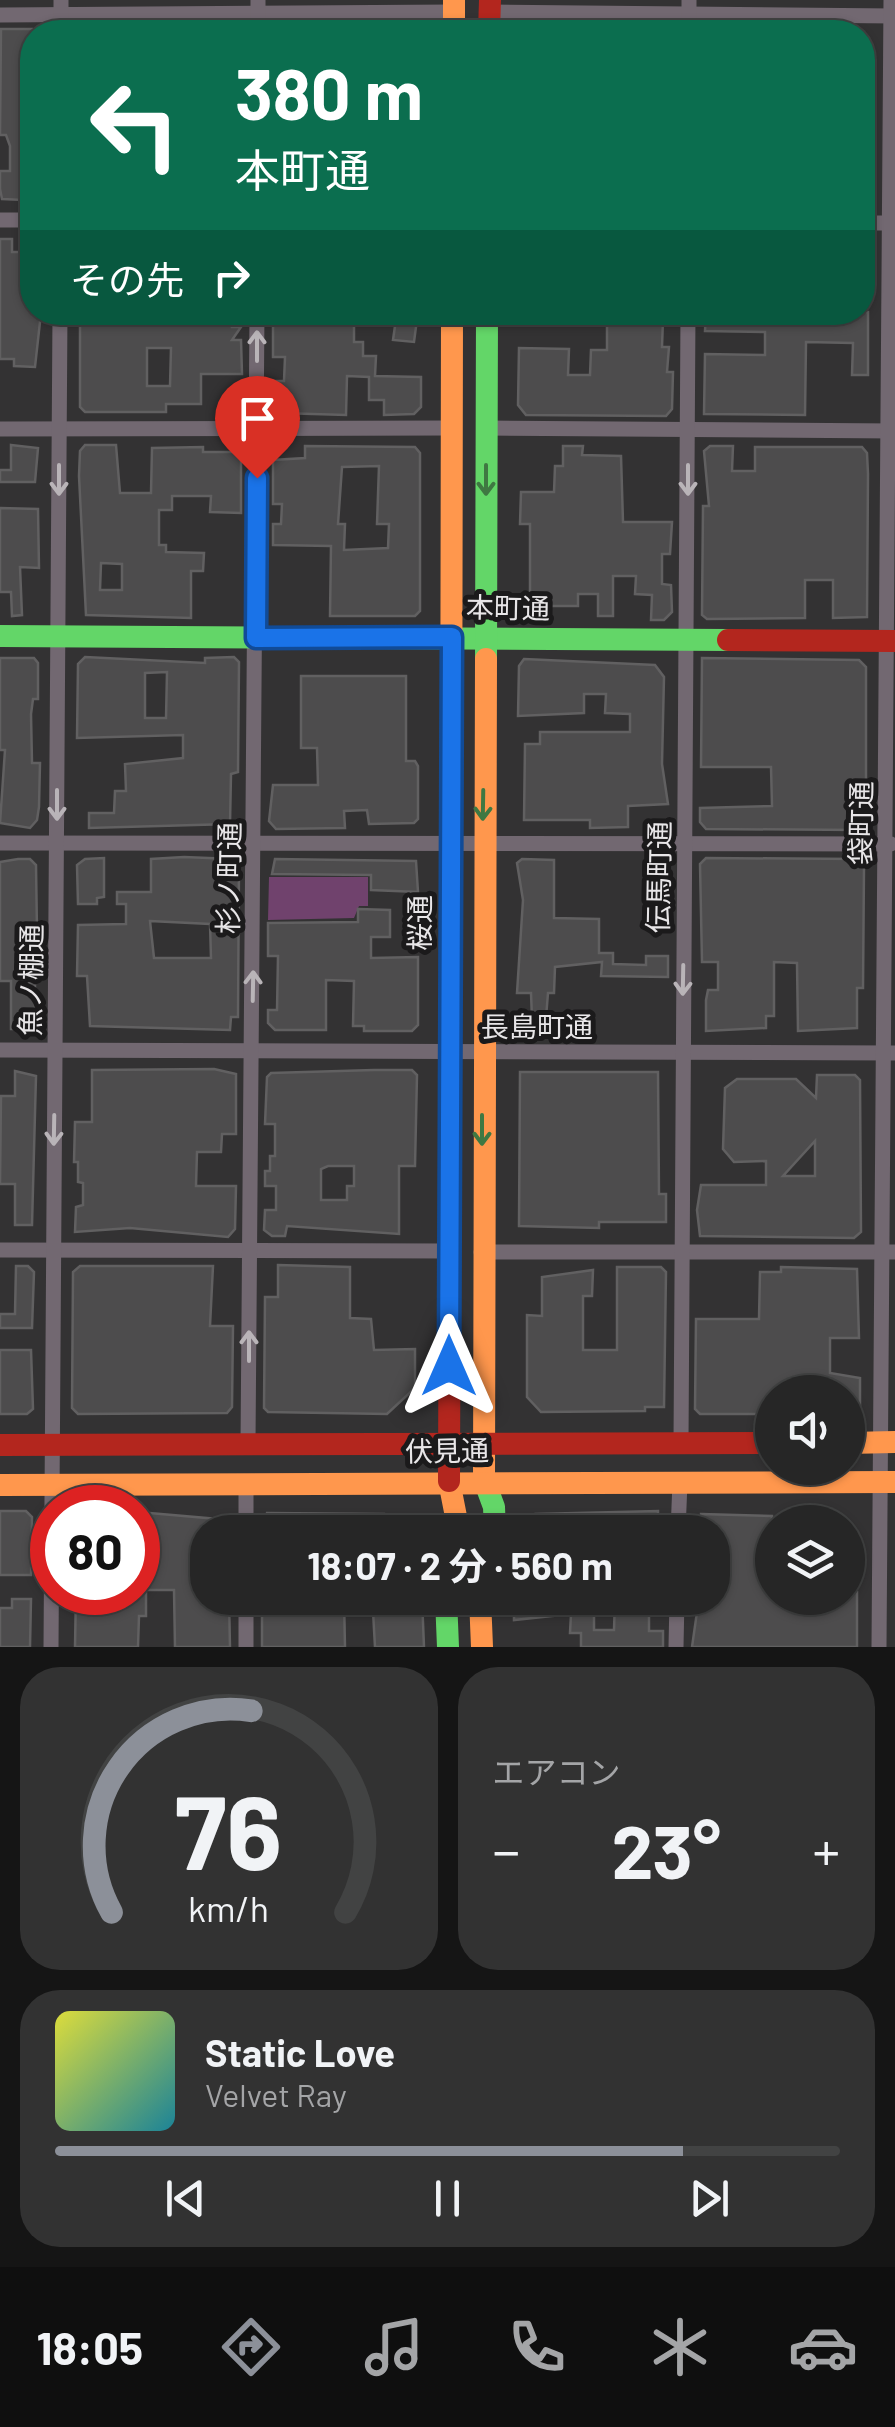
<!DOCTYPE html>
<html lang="ja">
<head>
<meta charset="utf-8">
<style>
  :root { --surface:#262626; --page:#323232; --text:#f1f3f6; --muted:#a4a5a7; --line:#424343; --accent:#8c9099 }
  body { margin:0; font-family:Barlow,"Noto Sans JP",sans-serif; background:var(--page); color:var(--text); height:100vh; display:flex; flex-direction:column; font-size:38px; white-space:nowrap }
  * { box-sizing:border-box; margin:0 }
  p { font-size:32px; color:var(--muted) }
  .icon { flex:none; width:55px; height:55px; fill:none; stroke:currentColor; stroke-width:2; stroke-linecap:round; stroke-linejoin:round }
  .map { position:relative; height:1647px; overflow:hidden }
  .details { display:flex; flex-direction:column; gap:20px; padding:20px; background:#151515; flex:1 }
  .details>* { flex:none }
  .hud { position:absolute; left:20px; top:20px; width:855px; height:305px; border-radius:40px; box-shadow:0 2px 8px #0004,0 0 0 2px var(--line); background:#0b6e4f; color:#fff; overflow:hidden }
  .buttons { position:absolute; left:755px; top:1375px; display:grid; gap:20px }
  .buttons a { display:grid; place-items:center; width:110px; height:110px; border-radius:50%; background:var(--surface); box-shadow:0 2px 8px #0004,0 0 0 2px var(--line); font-size:50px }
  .speed { position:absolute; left:30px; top:1485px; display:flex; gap:20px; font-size:50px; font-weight:700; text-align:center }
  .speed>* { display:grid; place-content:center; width:130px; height:130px; border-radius:50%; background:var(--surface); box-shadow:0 2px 8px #0004,0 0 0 2px var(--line); line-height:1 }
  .speed .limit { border:15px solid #d22; background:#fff; color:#111 }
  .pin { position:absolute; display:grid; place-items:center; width:85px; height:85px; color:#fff; margin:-102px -42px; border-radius:50% 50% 50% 0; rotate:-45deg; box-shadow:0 0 10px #0007 }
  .pin .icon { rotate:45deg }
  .me { position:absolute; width:110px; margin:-55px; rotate:0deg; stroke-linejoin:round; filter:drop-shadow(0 0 8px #0008) }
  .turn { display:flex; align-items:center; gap:35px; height:210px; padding:0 50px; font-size:45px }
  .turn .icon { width:130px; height:130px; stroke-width:2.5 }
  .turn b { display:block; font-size:70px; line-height:85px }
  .then { display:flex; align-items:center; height:95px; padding:0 50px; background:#0003; gap:20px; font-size:38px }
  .big { font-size:75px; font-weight:700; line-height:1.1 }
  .details .tile { flex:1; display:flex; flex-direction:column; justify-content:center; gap:15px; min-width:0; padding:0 35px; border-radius:40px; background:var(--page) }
  .details .dial { align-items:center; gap:0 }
  .dial svg { height:260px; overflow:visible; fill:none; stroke:var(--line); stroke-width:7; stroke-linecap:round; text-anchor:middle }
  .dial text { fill:var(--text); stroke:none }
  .song { display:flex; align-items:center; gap:30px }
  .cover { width:120px; height:120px; border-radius:15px; background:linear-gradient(135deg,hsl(60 70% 55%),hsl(190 70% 35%)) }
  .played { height:10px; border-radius:5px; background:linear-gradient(90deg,var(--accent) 80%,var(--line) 80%) }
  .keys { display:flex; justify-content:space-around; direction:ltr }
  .heat { display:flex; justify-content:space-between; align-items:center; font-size:55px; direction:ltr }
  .details .tiles { flex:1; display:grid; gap:20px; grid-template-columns:1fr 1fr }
  .tile:last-child { grid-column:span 2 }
  .trip { position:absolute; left:190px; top:1515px; width:540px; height:100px; border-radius:40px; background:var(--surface); box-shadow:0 2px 8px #0004,0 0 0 2px var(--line); font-weight:700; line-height:100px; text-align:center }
  .tab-bar { display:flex; height:160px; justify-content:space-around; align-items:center; background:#0f0f0f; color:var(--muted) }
  .tab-bar .icon { width:70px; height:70px }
  .tab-bar .on { color:var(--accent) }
  .tab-bar b { font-size:45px; color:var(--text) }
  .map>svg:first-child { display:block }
  .green { fill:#70426d }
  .building { fill:#4d4c4d; stroke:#616061; stroke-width:2.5; fill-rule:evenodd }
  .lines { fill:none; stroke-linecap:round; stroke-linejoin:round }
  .street { stroke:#726871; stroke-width:15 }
  .fast { stroke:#63d668; stroke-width:22 }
  .slow { stroke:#ff974d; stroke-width:22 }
  .jam { stroke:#b3261e; stroke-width:22 }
  .oneway { stroke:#b9b4b8 }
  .oneway2 { stroke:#3f7842 }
  .route-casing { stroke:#114b97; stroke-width:25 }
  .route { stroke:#1a73e8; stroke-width:18 }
  .labels { text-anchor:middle; stroke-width:10; stroke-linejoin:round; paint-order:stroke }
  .street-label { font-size:28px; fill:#e8e6e8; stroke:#1b1a1b }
</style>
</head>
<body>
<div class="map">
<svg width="895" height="1647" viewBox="0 0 895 1647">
  <rect width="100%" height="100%" fill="#333233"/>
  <polygon class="green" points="269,877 368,877 368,906 359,906 354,918 268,920"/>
  <g class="building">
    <polygon points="1,29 32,29 32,179 23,179 23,200 2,199 0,189 0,171 10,171 10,146 6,135 0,135"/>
    <polygon points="0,239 12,239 12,252 23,252 23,291 32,291 32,313 41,313 35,367 14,366 14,359 0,359"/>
    <path d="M80,312H232V327H241L232,340H241L242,374H201V404H166V412H85L80,407ZM147,348H171L170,386H147Z"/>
    <polygon points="326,312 326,323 354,323 354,342 363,342 363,356 376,356 375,376 421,377 421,407 414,414 384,415 384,400 369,400 369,377 347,376 346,415 279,413 274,408 274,381 284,381 285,357 273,357 273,314"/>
    <polygon points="397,312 418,312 414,342 393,340"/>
    <polygon points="706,312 868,312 868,375 852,375 853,343 806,342 805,415 704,414 705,354 765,355 765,332 705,331"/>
    <polygon points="607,320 663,320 662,347 669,347 667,372 673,372 672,409 666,416 526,415 518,405 519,348 569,349 568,375 590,375 591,350 607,350"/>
    <polygon points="11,445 38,448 35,482 0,482 0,470 11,470"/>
    <path d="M85,445H116L120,493H151L152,448L203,447V452H241V513L210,512L211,496H172V510H159V545H166V552L204,553L203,571H191V618L86,615L79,476L80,451ZM101,563L122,564V590H100Z"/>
    <path d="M305,446L415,447L420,453V611L415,616H330L331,546L273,545V524H281L282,504H273V460L305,458ZM379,466L377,524H389L388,548L344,550L345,524H338L342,467Z"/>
    <polygon points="563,446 583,446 582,455 621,456 623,522 672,522 670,554 662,554 662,584 671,585 672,612 664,620 651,620 652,595 635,594 636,576 613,576 613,616 598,616 598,594 578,594 578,606 530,606 530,524 520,524 521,492 554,492 555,466 563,466"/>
    <polygon points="710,446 733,446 732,471 755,471 755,447 862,447 867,453 868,474 867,617 833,618 833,580 805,580 805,618 707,619 702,615 703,506 709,506 704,451"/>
    <polygon points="0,508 38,509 39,568 20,567 22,615 12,616 11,592 0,592"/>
    <path d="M85,657L205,663V658L234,657L239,662L238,772L231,774L230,824L89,828V813H114L115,791H126L125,764L183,758V735L77,738L78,664ZM167,672L166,718H145V673Z"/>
    <polygon points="0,658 34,658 38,663 38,699 33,699 31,714 32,763 40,763 39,807 37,820 30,828 0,823 5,750 0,750"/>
    <polygon points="702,658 859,660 866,667 866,822 859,830 706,829 700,822 700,808 772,806 771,767 701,767"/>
    <polygon points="524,659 655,665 664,677 662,764 668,804 628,806 628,827 590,828 590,820 524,820 525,744 540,744 540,732 630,732 630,714 605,713 606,694 584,694 584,713 518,716 519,666"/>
    <polygon points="301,676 406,676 406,761 415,761 418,766 418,819 414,823 369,824 367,810 344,811 345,828 276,829 269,821 273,785 318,785 317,748 301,748"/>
    <path d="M184,857L233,859L239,865L238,1017H231L230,1030L90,1026L87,976H77L78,925L126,924V904H117V892H151V859ZM150,921L210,924L211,958H154Z"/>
    <polygon points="104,858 104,897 97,898 97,904 78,904 77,865 85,859"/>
    <polygon points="706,858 858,859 864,866 863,988 857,988 857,1028 798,1031 797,963 774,962 774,1016 766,1016 766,1028 706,1031 706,1000 708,990 718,990 718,962 702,962 700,864"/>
    <polygon points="18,859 30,859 36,865 37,932 33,932 33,957 22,957 22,983 35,983 35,1021 28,1029 11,1029 11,981 0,981 0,862"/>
    <polygon points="275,859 416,861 418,892 371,890 371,875 272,874"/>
    <polygon points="522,859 554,860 554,918 599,919 599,953 613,953 613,964 646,965 646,956 668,956 668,977 601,976 602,962 555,967 554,993 548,993 546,1018 532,1019 531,993 517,993 523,900 517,863"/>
    <polygon points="358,909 390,910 390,937 371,937 371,958 418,957 418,1025 412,1031 364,1031 364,1026 353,1026 354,981 326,980 326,1030 275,1030 268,1023 268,1010 277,1010 278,956 268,956 268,923 358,922"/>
    <polygon points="214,1069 236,1074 236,1134 222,1134 221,1152 197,1152 196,1186 236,1186 235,1229 228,1237 130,1228 75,1232 76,1207 83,1205 83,1183 78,1182 78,1162 74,1162 75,1122 92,1122 92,1070"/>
    <path d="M374,1070H412L417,1075L415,1166H399V1234L287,1226L285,1236H272L264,1230L265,1210H276V1186H265V1171H270V1156H275V1124H265L267,1077L271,1073ZM328,1166H354V1186H347V1200H321V1169Z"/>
    <polygon points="15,1071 36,1076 32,1225 15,1225 15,1184 0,1184 1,1096 15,1096"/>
    <polygon points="520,1072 658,1072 659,1194 666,1194 666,1222 599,1222 599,1228 519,1226"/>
    <path d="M817,1075H855L860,1080L861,1232L854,1238L700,1236L697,1210L701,1185H766V1161L734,1162L723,1149L725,1088L737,1079H796L816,1098ZM815,1141V1176H783Z"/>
    <polygon points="278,1265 350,1267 350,1318 371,1319 374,1350 415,1349 415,1388 387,1414 268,1412 264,1408 265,1297 278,1297"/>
    <polygon points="16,1266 28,1266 34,1272 32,1328 0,1328 0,1314 15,1314"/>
    <polygon points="80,1266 213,1266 210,1326 233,1326 232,1407 227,1413 78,1414 72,1408 73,1272"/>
    <polygon points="617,1267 661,1267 666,1272 664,1407 645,1407 645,1411 541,1412 527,1397 527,1315 542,1316 542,1277 593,1270 592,1296 583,1296 583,1350 617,1350"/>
    <polygon points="781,1267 857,1269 859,1338 830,1338 830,1373 860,1378 860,1408 848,1420 848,1392 772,1392 772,1414 700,1414 695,1409 696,1319 759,1319 760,1272 781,1272"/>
    <polygon points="0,1350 31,1350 33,1409 27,1414 0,1414"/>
    <polygon points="0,1511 26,1511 32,1517 31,1575 0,1575"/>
    <polygon points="658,1511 658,1516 664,1516 664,1532 517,1532 535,1514"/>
    <polygon points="138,1512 229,1520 229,1532 208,1532 208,1598 229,1598 230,1647 175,1647 174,1590 146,1590 147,1552 138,1552"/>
    <polygon points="267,1513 384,1514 384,1519 405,1518 417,1532 263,1532"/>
    <polygon points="701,1514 772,1516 772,1598 848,1598 848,1592 857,1592 857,1647 692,1647 699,1598 712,1598 712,1532 701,1532"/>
    <polygon points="76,1592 146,1593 146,1616 139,1616 138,1647 75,1647"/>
    <polygon points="282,1598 344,1598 345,1647 262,1647 262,1600"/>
    <polygon points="383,1598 422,1598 424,1647 375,1647 373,1611 384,1611"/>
    <polygon points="514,1598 594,1598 594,1630 614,1630 615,1598 649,1598 649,1631 663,1631 663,1647 581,1647 581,1633 570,1633 571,1614 514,1620"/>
    <polygon points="12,1599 31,1599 30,1647 0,1647 0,1608 12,1608"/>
  </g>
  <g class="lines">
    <g class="street">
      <polyline points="490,12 895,16"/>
      <polyline points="0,15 454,12"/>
      <polyline points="61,32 61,0"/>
      <polyline points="258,32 258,0"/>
      <polyline points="689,32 689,0"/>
      <polyline points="0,220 32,220"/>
      <polyline points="862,223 895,223"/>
      <polyline points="486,428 895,431"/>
      <polyline points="0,429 452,428"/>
      <polyline points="0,843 891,844"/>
      <polyline points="0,1050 895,1053"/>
      <polyline points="0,1250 449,1251"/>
      <polyline points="481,1252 895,1252"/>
      <polyline points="248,1443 257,312"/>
      <polyline points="681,1443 688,312"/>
      <polyline points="246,1532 246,1484"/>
      <polyline points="678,1532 680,1482"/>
      <polyline points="51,1647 60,312"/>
      <polyline points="246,1647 246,1598"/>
      <polyline points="676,1647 677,1598"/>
      <polyline points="879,1647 891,0"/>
    </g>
    <g class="fast">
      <polyline points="0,636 728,640"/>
      <polyline points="486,659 487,312"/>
      <polyline points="484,1480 494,1507 495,1532"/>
      <polyline points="446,1598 448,1647"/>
    </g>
    <g class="slow">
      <polyline points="454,0 454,32"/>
      <polyline points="451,877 452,312"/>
      <polyline points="848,1443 895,1442"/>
      <polyline points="484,1480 486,659"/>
      <polyline points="449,1481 459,1532"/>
      <polyline points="0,1485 895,1482"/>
      <polyline points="480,1598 482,1647"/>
    </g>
    <g class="jam">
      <polyline points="489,32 490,0"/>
      <polyline points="728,640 895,641"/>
      <polyline points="0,1445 772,1443"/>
      <polyline points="449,1481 451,877"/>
    </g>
  </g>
  <defs><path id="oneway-shaft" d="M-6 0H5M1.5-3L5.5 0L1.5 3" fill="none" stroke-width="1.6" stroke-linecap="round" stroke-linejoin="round" transform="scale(2.5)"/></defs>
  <g class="oneway">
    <use href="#oneway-shaft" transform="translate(257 346) rotate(-90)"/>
    <use href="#oneway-shaft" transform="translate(59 480) rotate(90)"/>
    <use href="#oneway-shaft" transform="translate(688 480) rotate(90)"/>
    <use href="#oneway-shaft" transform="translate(57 805) rotate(90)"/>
    <use href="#oneway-shaft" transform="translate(683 980) rotate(91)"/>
    <use href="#oneway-shaft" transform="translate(253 986) rotate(-89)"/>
    <use href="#oneway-shaft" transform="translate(54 1130) rotate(91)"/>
    <use href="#oneway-shaft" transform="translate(249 1346) rotate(-90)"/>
  </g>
  <g class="oneway2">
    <use href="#oneway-shaft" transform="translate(486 480) rotate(90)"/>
    <use href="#oneway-shaft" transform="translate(483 805) rotate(91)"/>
    <use href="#oneway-shaft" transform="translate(482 1130) rotate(90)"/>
  </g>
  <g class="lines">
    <g class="route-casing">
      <polyline id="route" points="257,478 256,638 452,637 449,1366"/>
    </g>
    <use href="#route" class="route"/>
  </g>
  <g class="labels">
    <g class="street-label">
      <text transform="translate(508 608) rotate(1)" y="10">本町通</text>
      <text transform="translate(861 823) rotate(-89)" y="10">袋町通</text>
      <text transform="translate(659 877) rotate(-89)" y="10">伝馬町通</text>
      <text transform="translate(229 878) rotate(-89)" y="10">杉ノ町通</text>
      <text transform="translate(420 923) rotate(-90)" y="10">桜通</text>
      <text transform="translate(31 980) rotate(-89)" y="10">魚ノ棚通</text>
      <text x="537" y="1037">長島町通</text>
      <text transform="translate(447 1451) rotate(-1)" y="10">伏見通</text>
    </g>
  </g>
</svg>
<div class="buttons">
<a><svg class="icon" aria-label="sound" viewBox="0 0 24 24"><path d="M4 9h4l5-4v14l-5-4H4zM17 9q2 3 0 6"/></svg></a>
<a><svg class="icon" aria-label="layers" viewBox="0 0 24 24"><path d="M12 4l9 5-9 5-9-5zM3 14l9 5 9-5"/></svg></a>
</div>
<div class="speed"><div class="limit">80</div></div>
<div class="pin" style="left:257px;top:478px;background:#d93025"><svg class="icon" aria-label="arrive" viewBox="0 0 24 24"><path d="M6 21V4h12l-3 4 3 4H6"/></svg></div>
<svg class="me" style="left:449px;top:1366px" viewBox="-20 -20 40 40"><path d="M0-17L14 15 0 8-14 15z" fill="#1a73e8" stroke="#fff" stroke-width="4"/></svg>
<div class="trip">18:07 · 2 分 · 560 m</div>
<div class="hud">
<div class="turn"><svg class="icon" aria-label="left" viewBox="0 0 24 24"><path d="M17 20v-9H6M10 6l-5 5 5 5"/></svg><div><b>380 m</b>本町通</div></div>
<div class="then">その先<svg class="icon" aria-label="right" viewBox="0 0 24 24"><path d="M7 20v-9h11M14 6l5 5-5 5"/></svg></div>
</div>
</div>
<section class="details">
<div class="tiles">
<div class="tile dial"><svg viewBox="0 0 100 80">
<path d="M14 69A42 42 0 1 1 86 69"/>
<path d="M14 69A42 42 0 0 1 57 7" stroke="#8c9099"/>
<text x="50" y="56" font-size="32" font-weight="700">76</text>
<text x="50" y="72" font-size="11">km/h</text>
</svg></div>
<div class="tile"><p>エアコン</p>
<div class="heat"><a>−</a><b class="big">23°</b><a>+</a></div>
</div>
<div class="tile">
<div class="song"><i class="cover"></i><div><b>Static Love</b><p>Velvet Ray</p></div></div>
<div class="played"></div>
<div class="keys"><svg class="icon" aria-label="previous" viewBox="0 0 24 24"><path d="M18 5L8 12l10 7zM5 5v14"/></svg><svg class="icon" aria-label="pause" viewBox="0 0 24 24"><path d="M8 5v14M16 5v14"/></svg><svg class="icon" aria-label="next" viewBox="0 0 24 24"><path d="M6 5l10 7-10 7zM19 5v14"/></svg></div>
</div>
</div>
</section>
<nav class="tab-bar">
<b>18:05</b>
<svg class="icon on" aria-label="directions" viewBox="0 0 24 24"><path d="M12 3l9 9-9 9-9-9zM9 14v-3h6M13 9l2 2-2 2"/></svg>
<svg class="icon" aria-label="music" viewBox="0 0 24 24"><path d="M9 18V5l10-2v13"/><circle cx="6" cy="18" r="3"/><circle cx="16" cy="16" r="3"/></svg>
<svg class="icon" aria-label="phone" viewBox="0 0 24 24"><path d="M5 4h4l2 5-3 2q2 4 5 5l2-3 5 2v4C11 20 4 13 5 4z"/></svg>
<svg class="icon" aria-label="climate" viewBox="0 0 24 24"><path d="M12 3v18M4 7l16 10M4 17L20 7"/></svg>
<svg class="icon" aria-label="car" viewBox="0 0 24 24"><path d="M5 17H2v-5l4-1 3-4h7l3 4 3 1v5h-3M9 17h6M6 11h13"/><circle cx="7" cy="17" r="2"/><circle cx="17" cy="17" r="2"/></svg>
</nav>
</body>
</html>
